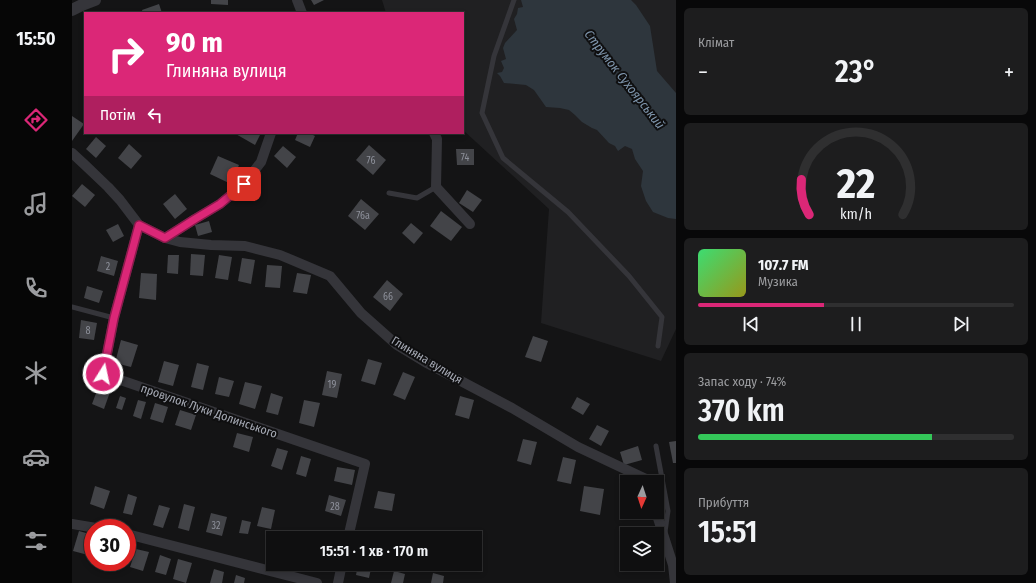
<!DOCTYPE html>
<html lang="uk">
<head>
<meta charset="utf-8">
<style>
  :root { --surface:#0f0f10; --page:#1d1d1e; --text:#f1f3f6; --muted:#9b9c9f; --line:#2f2f30; --accent:#db2777 }
  body { margin:0; font-family:"Fira Sans Condensed",sans-serif; background:var(--page); color:var(--text); height:100vh; display:flex; flex-direction:column; font-size:15px; white-space:nowrap }
  * { box-sizing:border-box; margin:0 }
  p { font-size:13px; color:var(--muted) }
  .icon { flex:none; width:22px; height:22px; fill:none; stroke:currentColor; stroke-width:2; stroke-linecap:round; stroke-linejoin:round }
  .map { position:relative; flex:1; overflow:hidden }
  .drawer { display:flex; flex-direction:column; gap:8px; padding:8px; background:#080809; width:360px }
  .drawer>* { flex:none }
  .guide { position:absolute; left:12px; top:12px; width:380px; height:122px; border-radius:0px; box-shadow:0 2px 6px #0003,0 0 0 1px var(--line); background:#db2777; color:#fff; overflow:hidden }
  .needle { width:26px; rotate:183deg }
  .fabs { position:absolute; left:548px; top:475px; display:grid; gap:8px }
  .fabs a { display:grid; place-items:center; width:44px; height:44px; border-radius:0px; background:var(--surface); box-shadow:0 2px 6px #0003,0 0 0 1px var(--line); font-size:20px }
  .speed { position:absolute; left:12px; top:519px; display:flex; gap:8px; font-size:20px; font-weight:700; text-align:center }
  .speed>* { display:grid; place-content:center; width:52px; height:52px; border-radius:50%; background:var(--surface); box-shadow:0 2px 6px #0003,0 0 0 1px var(--line); line-height:1 }
  .speed .limit { border:6px solid #d22; background:#fff; color:#111 }
  .pin { position:absolute; display:grid; place-items:center; width:34px; height:34px; color:#fff; margin:-17px; border-radius:8px; box-shadow:0 2px 6px #0006 }
  .me { position:absolute; width:44px; margin:-22px; rotate:10deg; stroke-linejoin:round; filter:drop-shadow(0 0 3px #0008) }
  .turn { display:flex; align-items:center; gap:14px; height:84px; padding:0 16px; font-size:18px }
  .turn .icon { width:52px; height:52px; stroke-width:2.5 }
  .turn b { display:block; font-size:28px; line-height:34px }
  .then { display:flex; align-items:center; height:38px; padding:0 16px; background:#0003; gap:8px; font-size:15px }
  .big { font-size:30px; font-weight:600; line-height:1.1 }
  .drawer .widget { flex:1; display:flex; flex-direction:column; justify-content:center; gap:6px; min-width:0; padding:0 14px; border-radius:6px; background:var(--page) }
  .drawer .dial { align-items:center; gap:0 }
  .dial svg { height:104px; overflow:visible; fill:none; stroke:var(--line); stroke-width:7; stroke-linecap:round; text-anchor:middle }
  .dial text { fill:var(--text); stroke:none }
  .song { display:flex; align-items:center; gap:12px }
  .cover { width:48px; height:48px; border-radius:6px; background:linear-gradient(135deg,hsl(140 70% 55%),hsl(60 70% 35%)) }
  .played { height:4px; border-radius:2px; background:linear-gradient(90deg,var(--accent) 40%,var(--line) 40%) }
  .keys { display:flex; justify-content:space-around; direction:ltr }
  .heat { display:flex; justify-content:space-between; align-items:center; font-size:22px; direction:ltr }
  .charge { height:6px; border-radius:3px; background:linear-gradient(90deg,#34c759 74%,var(--line) 0) }
  .trip { position:absolute; left:194px; top:531px; width:216px; height:40px; border-radius:0px; background:var(--surface); box-shadow:0 2px 6px #0003,0 0 0 1px var(--line); font-weight:600; line-height:40px; text-align:center }
  main { display:flex; flex:1; min-height:0 }
  .tabs { display:flex; flex-direction:column; width:72px; justify-content:space-around; align-items:center; background:#060606; color:var(--muted) }
  .tabs .icon { width:28px; height:28px }
  .tabs .on { color:var(--accent) }
  .tabs b { font-size:18px; color:var(--text) }
  .map>svg:first-child { display:block }
  .built { fill:#202022 }
  .water { fill:#2e363d }
  .building { fill:#434448 }
  .lines { fill:none; stroke-linecap:round; stroke-linejoin:round }
  .service { stroke:#35353a; stroke-width:5 }
  .minor { stroke:#35353a; stroke-width:10 }
  .tertiary { stroke:#35353a; stroke-width:12 }
  .route-casing { stroke:#8e194d; stroke-width:10 }
  .route { stroke:#db2777; stroke-width:7 }
  .labels { text-anchor:middle; stroke-width:4; stroke-linejoin:round; paint-order:stroke }
  .number-label { font-size:10px; fill:#8d909a }
  .street-label { font-size:12px; fill:#a6aab5; stroke:#0f0f10 }
  .water-label { font-size:13px; font-style:italic; fill:#7f96ad; stroke:#0f0f10 }
</style>
</head>
<body>
<main>
<nav class="tabs">
<b>15:50</b>
<svg class="icon on" aria-label="directions" viewBox="0 0 24 24"><path d="M12 3l9 9-9 9-9-9zM9 14v-3h6M13 9l2 2-2 2"/></svg>
<svg class="icon" aria-label="music" viewBox="0 0 24 24"><path d="M9 18V5l10-2v13"/><circle cx="6" cy="18" r="3"/><circle cx="16" cy="16" r="3"/></svg>
<svg class="icon" aria-label="phone" viewBox="0 0 24 24"><path d="M5 4h4l2 5-3 2q2 4 5 5l2-3 5 2v4C11 20 4 13 5 4z"/></svg>
<svg class="icon" aria-label="climate" viewBox="0 0 24 24"><path d="M12 3v18M4 7l16 10M4 17L20 7"/></svg>
<svg class="icon" aria-label="car" viewBox="0 0 24 24"><path d="M5 17H2v-5l4-1 3-4h7l3 4 3 1v5h-3M9 17h6M6 11h13"/><circle cx="7" cy="17" r="2"/><circle cx="17" cy="17" r="2"/></svg>
<svg class="icon" aria-label="filters" viewBox="0 0 24 24"><path d="M4 7h16M4 17h16"/><circle cx="9" cy="7" r="2"/><circle cx="15" cy="17" r="2"/></svg>
</nav>
<div class="map">
<svg width="604" height="583" viewBox="0 0 604 583">
  <rect width="100%" height="100%" fill="#141415"/>
  <polygon class="built" points="310,0 604,0 604,329 589,361 469,323 477,209 391,130 391,13 314,13"/>
  <polygon class="water" points="449,0 559,0 564,5 578,26 585,71 604,93 604,219 596,218 581,212 574,201 569,186 571,171 563,159 560,149 553,146 546,151 543,146 537,143 525,130 520,128 510,122 503,115 497,110 488,108 474,107 462,90 454,85 432,83 428,76 425,73 430,72 432,68 429,61 434,59 431,48 433,43 445,30 442,19 445,14 446,8 451,7"/>
  <g class="building">
    <polygon points="139,0 156,0 156,5 139,4"/>
    <polygon points="239,0 252,0 242,5"/>
    <polygon points="87,4 90,13 71,13 70,10"/>
    <polygon points="0,116 12,124 0,141"/>
    <polygon points="162,133 189,133 183,145"/>
    <polygon points="226,133 237,133 243,136 238,147 223,140"/>
    <polygon points="24,137 34,146 24,158 14,149"/>
    <polygon points="57,144 70,156 59,169 46,158"/>
    <polygon points="297,145 314,160 301,175 284,160"/>
    <polygon points="211,146 224,157 215,168 202,156"/>
    <polygon points="384,149 402,149 402,165 385,165"/>
    <polygon points="146,156 167,165 159,184 138,174"/>
    <polygon points="10,184 23,195 13,207 0,196"/>
    <polygon points="395,190 410,200 401,212 387,203"/>
    <polygon points="103,194 115,209 103,219 91,204"/>
    <polygon points="289,199 307,214 293,230 276,216"/>
    <polygon points="369,211 390,227 379,241 358,226"/>
    <polygon points="137,221 140,232 126,236 123,225"/>
    <polygon points="339,223 351,233 342,244 330,233"/>
    <polygon points="46,224 52,236 41,242 34,230"/>
    <polygon points="119,254 133,255 131,276 118,275"/>
    <polygon points="96,255 107,255 106,274 95,273"/>
    <polygon points="147,255 160,257 156,280 143,278"/>
    <polygon points="29,256 46,261 42,276 25,271"/>
    <polygon points="170,258 183,260 179,284 166,281"/>
    <polygon points="195,265 210,266 208,288 193,287"/>
    <polygon points="69,273 85,274 84,300 67,298"/>
    <polygon points="225,273 239,275 235,294 221,292"/>
    <polygon points="315,280 331,294 318,311 301,297"/>
    <polygon points="15,286 31,291 27,303 12,298"/>
    <polygon points="9,320 25,323 22,340 7,338"/>
    <polygon points="461,336 476,341 469,362 453,357"/>
    <polygon points="49,340 66,345 59,367 43,363"/>
    <polygon points="296,359 310,363 303,385 289,381"/>
    <polygon points="92,361 107,365 101,386 86,382"/>
    <polygon points="125,363 137,366 131,390 119,387"/>
    <polygon points="255,371 270,374 265,398 250,395"/>
    <polygon points="331,372 343,377 333,400 321,395"/>
    <polygon points="147,377 162,381 157,397 143,394"/>
    <polygon points="173,382 190,386 183,409 167,404"/>
    <polygon points="26,388 38,392 32,409 20,404"/>
    <polygon points="199,393 211,397 206,415 194,412"/>
    <polygon points="48,396 54,398 50,410 44,408"/>
    <polygon points="388,396 402,400 397,419 383,415"/>
    <polygon points="505,397 518,404 511,415 499,408"/>
    <polygon points="66,400 74,402 69,419 61,416"/>
    <polygon points="232,400 248,403 242,427 227,423"/>
    <polygon points="83,403 96,407 91,423 78,419"/>
    <polygon points="108,410 124,415 119,430 103,425"/>
    <polygon points="525,425 537,431 529,446 517,439"/>
    <polygon points="165,433 181,437 177,452 161,447"/>
    <polygon points="451,439 465,442 459,465 445,461"/>
    <polygon points="604,441 604,463 601,463 597,442"/>
    <polygon points="566,446 570,460 552,465 548,452"/>
    <polygon points="205,448 216,451 210,470 199,466"/>
    <polygon points="229,456 239,459 234,477 224,474"/>
    <polygon points="491,457 504,460 499,484 485,481"/>
    <polygon points="265,467 283,470 280,485 262,481"/>
    <polygon points="23,486 38,491 32,509 18,504"/>
    <polygon points="512,486 532,489 528,515 508,511"/>
    <polygon points="306,491 323,494 320,511 302,508"/>
    <polygon points="56,494 65,497 60,515 51,513"/>
    <polygon points="257,495 274,500 269,516 253,511"/>
    <polygon points="112,504 123,507 117,531 106,528"/>
    <polygon points="87,505 98,508 91,528 81,525"/>
    <polygon points="190,507 203,510 199,529 185,526"/>
    <polygon points="139,513 155,517 150,536 134,532"/>
    <polygon points="170,520 179,522 176,534 167,533"/>
    <polygon points="7,531 21,535 16,555 1,551"/>
    <polygon points="64,549 77,552 71,571 58,567"/>
    <polygon points="88,555 99,559 94,575 83,572"/>
    <polygon points="106,559 120,563 114,583 101,579"/>
    <polygon points="31,562 46,562 44,569 31,564"/>
    <polygon points="286,564 300,564 297,578 284,575"/>
    <polygon points="142,569 152,572 150,583 138,583"/>
    <polygon points="322,571 333,574 331,583 319,583"/>
    <polygon points="361,573 372,576 371,583 359,583"/>
    <polygon points="164,575 173,578 172,583 162,583"/>
  </g>
  <g class="lines">
    <g class="service">
      <polyline points="442,0 422,56 410,113 431,158 496,212 557,276 590,317 586,346"/>
      <polyline points="317,193 345,198 364,187"/>
      <polyline points="0,307 42,318"/>
      <polyline points="584,446 596,511 593,532"/>
    </g>
    <g class="minor">
      <polyline points="225,0 230,13"/>
      <polyline points="362,133 365,139 364,187 398,224"/>
      <polyline points="0,153 13,165 36,187 48,200 67,225 93,238 108,242 139,245 173,246 208,255 258,276 289,313 325,345 353,362 440,408 506,447 574,479 575,482"/>
      <polyline points="67,225 42,318 31,374 293,464 276,538"/>
      <polyline points="93,238 123,219 148,204 172,184 189,162 199,133"/>
      <polyline points="584,512 601,565 603,583"/>
      <polyline points="0,524 24,528"/>
      <polyline points="55,534 245,583"/>
      <polyline points="266,583 270,564"/>
    </g>
    <polyline class="tertiary" points="0,10 10,5 23,0"/>
  </g>
  <g class="lines">
    <g class="route-casing">
      <polyline id="route" points="31,374 42,318 67,225 93,238 123,219 148,204 172,184"/>
    </g>
    <use href="#route" class="route"/>
  </g>
  <g class="labels">
    <g class="number-label">
      <text x="393" y="161">74</text>
      <text x="299" y="164">76</text>
      <text x="291" y="219">76а</text>
      <text x="36" y="270">2</text>
      <text x="316" y="300">66</text>
      <text x="16" y="334">8</text>
      <text x="260" y="388">19</text>
      <text x="263" y="510">28</text>
      <text x="144" y="529">32</text>
    </g>
    <g class="street-label">
      <text transform="translate(355 360) rotate(31)" y="4">Глиняна вулиця</text>
      <text transform="translate(137 411) rotate(19)" y="4">провулок Луки Долинського</text>
    </g>
    <g class="water-label">
      <text transform="translate(553 79) rotate(52)" y="5">Струмок Сухоярський</text>
    </g>
  </g>
</svg>
<div class="fabs">
<a><svg class="needle" viewBox="-14 -14 28 28"><path d="M0-13l5 13h-10z" fill="#e53935"/><path d="M0 13l5-13h-10z" fill="#9b9c9f"/></svg></a>
<a><svg class="icon" aria-label="layers" viewBox="0 0 24 24"><path d="M12 4l9 5-9 5-9-5zM3 14l9 5 9-5"/></svg></a>
</div>
<div class="speed"><div class="limit">30</div></div>
<div class="pin" style="left:172px;top:184px;background:#d93025"><svg class="icon" aria-label="arrive" viewBox="0 0 24 24"><path d="M6 21V4h12l-3 4 3 4H6"/></svg></div>
<svg class="me" style="left:31px;top:374px" viewBox="-20 -20 40 40"><circle r="17" fill="#db2777" stroke="#fff" stroke-width="3"/><path d="M0-11L8 9 0 5-8 9z" fill="#fff"/></svg>
<div class="trip">15:51 · 1 хв · 170 m</div>
<div class="guide">
<div class="turn"><svg class="icon" aria-label="right" viewBox="0 0 24 24"><path d="M7 20v-9h11M14 6l5 5-5 5"/></svg><div><b>90 m</b>Глиняна вулиця</div></div>
<div class="then">Потім<svg class="icon" aria-label="left" viewBox="0 0 24 24"><path d="M17 20v-9H6M10 6l-5 5 5 5"/></svg></div>
</div>
</div>
<section class="drawer">
<div class="widget"><p>Клімат</p>
<div class="heat"><a>−</a><b class="big">23°</b><a>+</a></div>
</div>
<div class="widget dial"><svg viewBox="0 0 100 80">
<path d="M14 69A42 42 0 1 1 86 69"/>
<path d="M14 69A42 42 0 0 1 8 42" stroke="#db2777"/>
<text x="50" y="56" font-size="32" font-weight="700">22</text>
<text x="50" y="72" font-size="11">km/h</text>
</svg></div>
<div class="widget">
<div class="song"><i class="cover"></i><div><b>107.7 FM</b><p>Музика</p></div></div>
<div class="played"></div>
<div class="keys"><svg class="icon" aria-label="previous" viewBox="0 0 24 24"><path d="M18 5L8 12l10 7zM5 5v14"/></svg><svg class="icon" aria-label="pause" viewBox="0 0 24 24"><path d="M8 5v14M16 5v14"/></svg><svg class="icon" aria-label="next" viewBox="0 0 24 24"><path d="M6 5l10 7-10 7zM19 5v14"/></svg></div>
</div>
<div class="widget"><p>Запас ходу · 74%</p><b class="big">370 km</b><div class="charge"></div></div>
<div class="widget"><p>Прибуття</p><b class="big">15:51</b></div>
</section>
</main>
</body>
</html>
